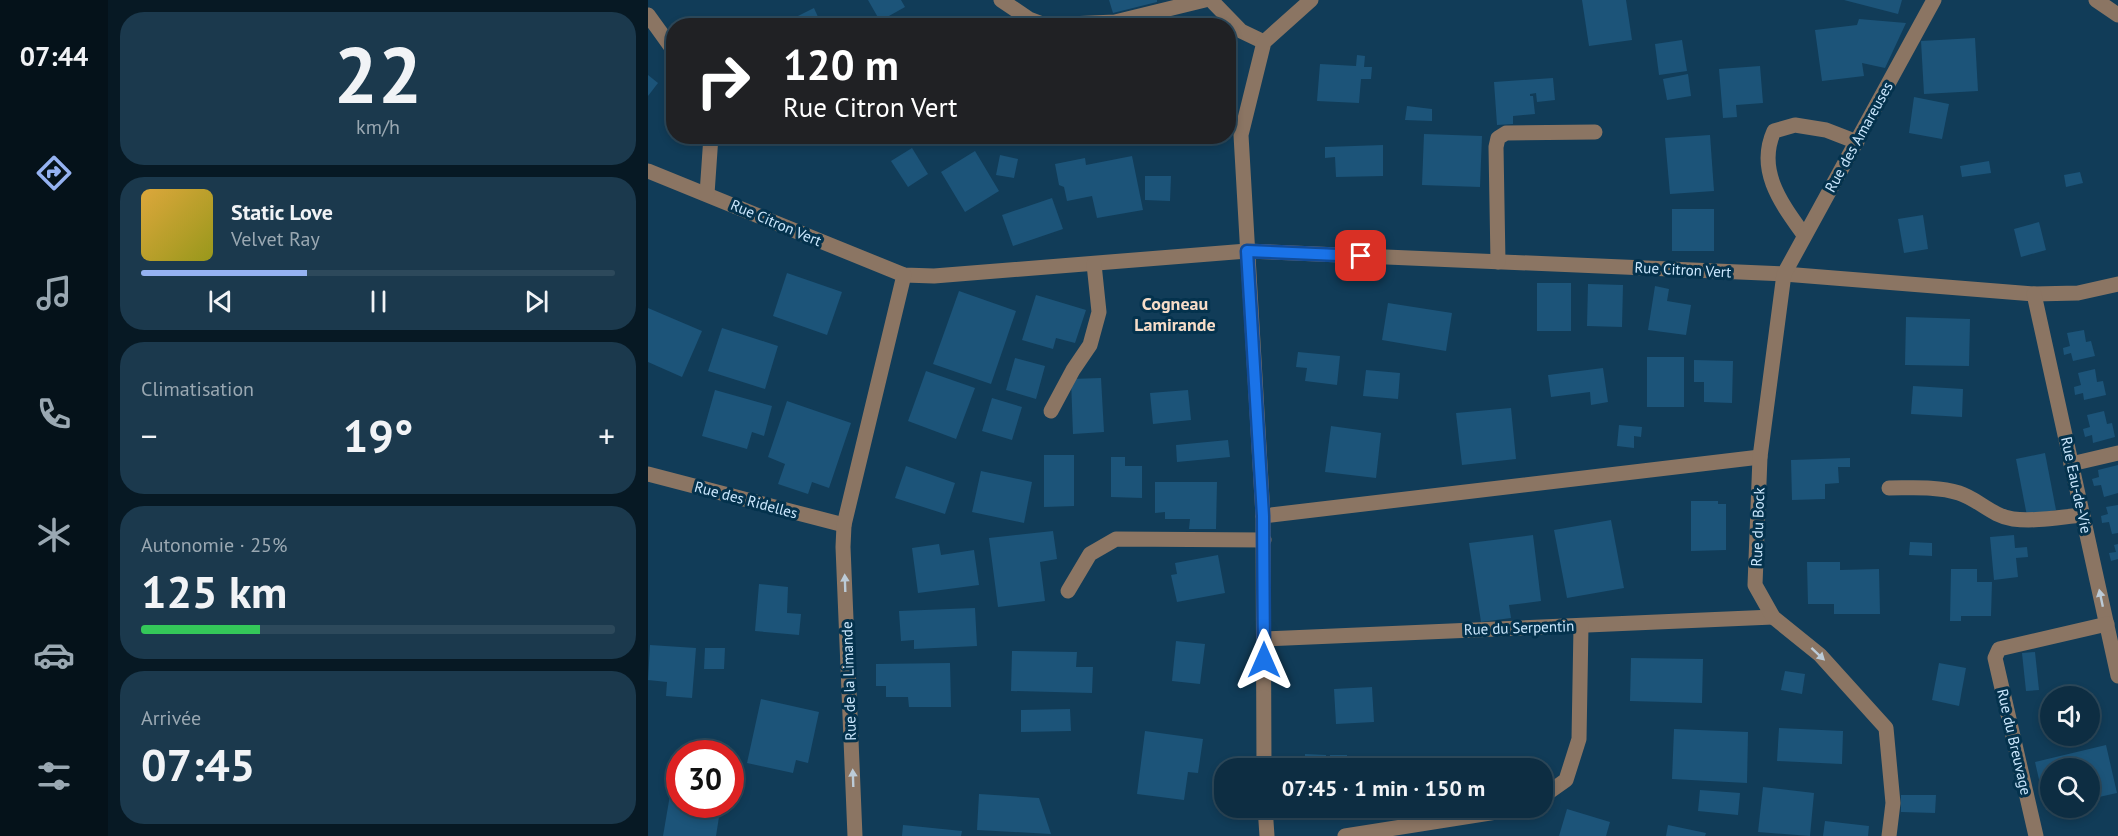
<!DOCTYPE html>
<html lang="fr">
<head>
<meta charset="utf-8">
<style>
  :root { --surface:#0d2d42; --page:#1b394d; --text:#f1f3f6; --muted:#9aa8b2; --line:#2d495b; --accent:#95b2f1 }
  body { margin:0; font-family:"PT Sans",sans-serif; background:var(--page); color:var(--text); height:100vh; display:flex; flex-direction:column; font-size:22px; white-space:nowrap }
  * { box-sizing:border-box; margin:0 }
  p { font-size:20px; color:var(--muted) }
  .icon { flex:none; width:33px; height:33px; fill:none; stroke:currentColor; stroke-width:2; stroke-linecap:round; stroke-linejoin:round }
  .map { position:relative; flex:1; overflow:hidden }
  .details { display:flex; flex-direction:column; gap:12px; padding:12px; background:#071924; width:540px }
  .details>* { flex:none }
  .top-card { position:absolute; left:18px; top:18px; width:570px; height:126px; border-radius:24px; box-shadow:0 3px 9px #0003,0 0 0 2px var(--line); background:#202124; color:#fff; overflow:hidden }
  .fabs { position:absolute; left:1392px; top:686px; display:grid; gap:12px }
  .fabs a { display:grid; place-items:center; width:60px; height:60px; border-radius:50%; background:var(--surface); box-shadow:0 3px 9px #0003,0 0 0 2px var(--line); font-size:30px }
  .speed { position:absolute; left:18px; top:740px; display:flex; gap:12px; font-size:30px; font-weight:700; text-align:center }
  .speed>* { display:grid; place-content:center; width:78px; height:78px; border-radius:50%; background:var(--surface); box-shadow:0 3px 9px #0003,0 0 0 2px var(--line); line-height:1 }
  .speed .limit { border:9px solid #d22; background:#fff; color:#111 }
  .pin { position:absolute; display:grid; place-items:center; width:51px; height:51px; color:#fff; margin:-26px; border-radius:12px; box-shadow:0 3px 9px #0006 }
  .me { position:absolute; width:66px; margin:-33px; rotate:0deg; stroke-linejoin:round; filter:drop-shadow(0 0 4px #0008) }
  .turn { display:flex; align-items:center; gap:21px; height:126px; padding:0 18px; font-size:27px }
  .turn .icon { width:78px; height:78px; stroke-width:2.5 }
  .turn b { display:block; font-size:42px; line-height:51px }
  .big { font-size:45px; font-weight:700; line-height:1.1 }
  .details .card { flex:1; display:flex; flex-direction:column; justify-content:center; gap:9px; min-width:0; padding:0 21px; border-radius:24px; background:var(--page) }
  .details .dial { align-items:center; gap:0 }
  .dial b { font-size:78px; line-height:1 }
  .song { display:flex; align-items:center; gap:18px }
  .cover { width:72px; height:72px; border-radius:9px; background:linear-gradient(135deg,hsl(40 70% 55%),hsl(60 70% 35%)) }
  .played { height:6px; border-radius:3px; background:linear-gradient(90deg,var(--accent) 35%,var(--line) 35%) }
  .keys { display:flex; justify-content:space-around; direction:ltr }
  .heat { display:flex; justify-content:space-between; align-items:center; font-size:33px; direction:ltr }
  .charge { height:9px; border-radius:4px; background:linear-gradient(90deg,#34c759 25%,var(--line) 0) }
  .trip { position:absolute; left:566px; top:758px; width:339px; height:60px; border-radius:24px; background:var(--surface); box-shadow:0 3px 9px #0003,0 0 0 2px var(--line); font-weight:700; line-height:60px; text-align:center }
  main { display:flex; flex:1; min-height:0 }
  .menu { display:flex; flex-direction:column; width:108px; justify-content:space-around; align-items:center; background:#05121a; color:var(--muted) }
  .menu .icon { width:42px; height:42px }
  .menu .selected { color:var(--accent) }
  .menu b { font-size:27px; color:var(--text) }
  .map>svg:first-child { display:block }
  .building { fill:#1c5479 }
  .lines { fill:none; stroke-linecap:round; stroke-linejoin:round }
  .minor { stroke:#8b7563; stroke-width:15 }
  .oneway { fill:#bccbd7 }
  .route-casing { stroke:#114b97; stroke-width:15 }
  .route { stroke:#1a73e8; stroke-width:10 }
  .labels { text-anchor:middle; stroke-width:6; stroke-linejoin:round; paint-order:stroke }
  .street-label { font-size:15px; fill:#cce8fe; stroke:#04324d }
  .quarter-label { font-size:18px; font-weight:bold; fill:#f7ddc8; stroke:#04324d }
</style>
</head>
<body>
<main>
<nav class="menu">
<b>07:44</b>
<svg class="icon selected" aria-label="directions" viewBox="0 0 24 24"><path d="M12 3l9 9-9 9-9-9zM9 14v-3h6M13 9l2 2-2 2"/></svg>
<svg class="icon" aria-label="music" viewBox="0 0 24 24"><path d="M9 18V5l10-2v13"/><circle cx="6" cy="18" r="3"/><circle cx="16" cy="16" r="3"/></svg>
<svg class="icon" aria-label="phone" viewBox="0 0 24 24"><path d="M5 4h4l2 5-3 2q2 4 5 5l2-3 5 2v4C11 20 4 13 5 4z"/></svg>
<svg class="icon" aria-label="climate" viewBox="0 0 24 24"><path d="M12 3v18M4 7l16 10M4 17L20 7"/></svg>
<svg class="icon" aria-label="car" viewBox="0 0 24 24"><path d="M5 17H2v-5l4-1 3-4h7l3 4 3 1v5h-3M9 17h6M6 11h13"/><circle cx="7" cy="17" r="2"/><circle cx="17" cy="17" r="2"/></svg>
<svg class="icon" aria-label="filters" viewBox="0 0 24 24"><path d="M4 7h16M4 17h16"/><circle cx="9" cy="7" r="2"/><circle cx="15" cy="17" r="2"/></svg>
</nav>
<section class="details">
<div class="card dial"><b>22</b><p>km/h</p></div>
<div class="card">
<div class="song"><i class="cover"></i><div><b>Static Love</b><p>Velvet Ray</p></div></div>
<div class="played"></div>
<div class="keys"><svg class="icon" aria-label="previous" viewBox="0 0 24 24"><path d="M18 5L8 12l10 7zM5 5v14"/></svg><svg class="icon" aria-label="pause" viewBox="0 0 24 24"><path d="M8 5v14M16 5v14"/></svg><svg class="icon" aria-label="next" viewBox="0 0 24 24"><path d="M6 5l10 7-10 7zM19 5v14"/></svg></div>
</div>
<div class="card"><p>Climatisation</p>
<div class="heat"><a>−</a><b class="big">19°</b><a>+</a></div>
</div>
<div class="card"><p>Autonomie · 25%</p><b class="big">125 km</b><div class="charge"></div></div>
<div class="card"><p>Arrivée</p><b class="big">07:45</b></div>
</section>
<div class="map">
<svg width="1470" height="836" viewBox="0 0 1470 836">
  <rect width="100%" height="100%" fill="#113c58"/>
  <g class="building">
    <polygon points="220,0 253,0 257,7 232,21"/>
    <polygon points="461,0 509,0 509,2 465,13"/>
    <polygon points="934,0 978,0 984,40 941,46"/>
    <polygon points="1196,0 1254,0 1250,14"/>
    <polygon points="166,8 174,26 142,26 140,21"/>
    <polygon points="1211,19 1258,23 1237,68 1214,63 1216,76 1174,81 1167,30 1209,25"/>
    <polygon points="1327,38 1330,91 1276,94 1273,41"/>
    <polygon points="1034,40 1039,71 1011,75 1007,44"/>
    <polygon points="709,55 717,56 716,67 724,67 723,79 713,79 711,103 669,101 672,64 708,66"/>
    <polygon points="1112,66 1115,103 1088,105 1089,117 1075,118 1071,69"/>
    <polygon points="1040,74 1043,96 1019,100 1015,79"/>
    <polygon points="0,75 10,83 0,96"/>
    <polygon points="905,78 907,100 889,102 888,93 882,94 882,96 885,96 887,114 865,116 865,124 849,125 846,82"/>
    <polygon points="1266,97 1301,104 1294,139 1261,133"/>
    <polygon points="759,106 784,109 784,121 757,120"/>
    <polygon points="776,134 834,136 832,187 774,185"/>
    <polygon points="1062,135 1066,191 1022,194 1017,138"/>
    <polygon points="735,145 735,176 688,177 687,157 677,158 677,147"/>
    <polygon points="264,148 280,174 260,187 243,161"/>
    <polygon points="327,151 351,191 317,212 293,172"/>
    <polygon points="352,155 370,159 366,178 348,175"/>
    <polygon points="484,156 495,210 449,218 444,196 419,201 416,187 411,185 407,164 437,158 438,165"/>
    <polygon points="1341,161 1343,173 1314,177 1312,166"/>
    <polygon points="1432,172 1435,183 1418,187 1416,175"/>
    <polygon points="497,176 523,176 522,201 497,200"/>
    <polygon points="404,198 415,229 365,246 354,215"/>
    <rect x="1024" y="209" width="42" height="42"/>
    <polygon points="1275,215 1280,249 1256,253 1250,219"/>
    <polygon points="1391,222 1398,250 1373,257 1366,229"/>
    <polygon points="139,273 194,292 179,335 125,316"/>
    <rect x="889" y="283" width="34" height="48"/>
    <polygon points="940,284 975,285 974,327 939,326"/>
    <polygon points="1007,286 1021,289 1019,301 1043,305 1038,335 1000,330"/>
    <polygon points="311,291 368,311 343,384 285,364"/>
    <polygon points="388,295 438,310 427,343 408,338 405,349 374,340"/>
    <polygon points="740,303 804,313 798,351 734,340"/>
    <polygon points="0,308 54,331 34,377 0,362"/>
    <polygon points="1258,317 1322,319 1321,366 1257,365"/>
    <polygon points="74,328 130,346 117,389 60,371"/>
    <polygon points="1436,330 1438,342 1443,341 1447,356 1425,361 1423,353 1416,355 1415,348 1422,346 1419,333"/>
    <polygon points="650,352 692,356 689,385 657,381 659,368 648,367"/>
    <rect x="999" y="357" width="37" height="50"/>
    <polygon points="367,358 397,366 388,399 358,390"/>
    <polygon points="1046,360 1085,361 1084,403 1056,402 1056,382 1046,382"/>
    <polygon points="955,368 960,402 943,405 942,392 903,397 900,375"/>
    <polygon points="1447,369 1449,382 1455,381 1458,395 1436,400 1435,393 1427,395 1426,387 1433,385 1430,373"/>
    <polygon points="718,370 752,373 750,399 715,396"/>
    <polygon points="278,371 327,388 308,439 260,421"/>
    <polygon points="453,378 456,432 425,434 423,379"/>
    <polygon points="1265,386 1315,389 1314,417 1263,414"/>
    <polygon points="67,390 124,406 116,436 104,432 99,449 54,436"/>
    <polygon points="540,390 543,420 505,424 502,393"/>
    <polygon points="344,398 374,407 364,440 334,431"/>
    <polygon points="139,401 203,423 181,488 164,482 160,494 130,484 137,464 120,457"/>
    <polygon points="863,408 868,459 814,465 808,413"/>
    <polygon points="1456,411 1459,424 1464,423 1467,437 1445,443 1444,435 1437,437 1435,429 1442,427 1439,415"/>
    <polygon points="971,425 994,427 993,437 986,436 986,448 969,446"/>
    <polygon points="683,426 733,433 728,478 677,472"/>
    <polygon points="580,440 582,457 529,462 528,445"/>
    <polygon points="1397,453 1408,510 1379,516 1368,459"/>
    <polygon points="396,455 426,455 426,506 396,507"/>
    <polygon points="463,457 477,457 477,466 494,466 494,498 463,497"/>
    <polygon points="1202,458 1202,467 1190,467 1191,483 1177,484 1177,499 1144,500 1143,460"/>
    <polygon points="1470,465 1470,493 1456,497 1453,485 1446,486 1444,479 1451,477 1450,470"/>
    <polygon points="258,466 307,483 297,514 247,498"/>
    <polygon points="333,471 384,482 376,523 324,512"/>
    <polygon points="507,482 569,482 568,529 541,529 542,519 517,519 517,512 507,513"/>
    <polygon points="1043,501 1070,501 1070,504 1078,504 1078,550 1043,551"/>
    <polygon points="1470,505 1470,533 1464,534 1461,522 1454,523 1453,516 1460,514 1458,507"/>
    <polygon points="963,520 976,588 919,598 906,530"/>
    <polygon points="405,531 409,559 392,562 397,601 350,607 341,538"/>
    <polygon points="885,535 893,601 861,605 863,618 833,622 821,543"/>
    <polygon points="1366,535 1367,548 1379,547 1380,557 1368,558 1370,577 1346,580 1342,537"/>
    <polygon points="1262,542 1284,543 1284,556 1261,555"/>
    <polygon points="291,544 293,555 326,550 331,585 270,593 264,548"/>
    <polygon points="1470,544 1470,559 1463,561 1461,553 1468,552 1466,545"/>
    <polygon points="570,555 577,593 529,602 523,575 529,574 527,563"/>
    <polygon points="1159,562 1192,562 1192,570 1231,569 1232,614 1186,614 1186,604 1160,604"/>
    <polygon points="1303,569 1329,569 1329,582 1344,582 1343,616 1313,616 1313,621 1302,621"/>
    <polygon points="111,584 140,587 139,613 153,614 151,635 107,631"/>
    <polygon points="327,608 329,646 266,649 266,640 253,641 251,611"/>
    <polygon points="528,641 557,644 552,684 524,681"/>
    <polygon points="2,645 48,648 44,698 18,696 19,682 0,680"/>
    <polygon points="57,648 77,648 76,669 56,669"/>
    <polygon points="364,651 429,652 428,667 445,667 444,693 363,691"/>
    <polygon points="1387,652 1391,690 1378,691 1374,653"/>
    <polygon points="983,658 1055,659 1054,703 982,701"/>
    <polygon points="302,663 303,707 261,707 260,697 238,697 238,686 228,686 228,664"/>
    <polygon points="1291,663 1318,668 1311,706 1284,700"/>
    <polygon points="1137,671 1157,674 1154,694 1133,690"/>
    <polygon points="724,687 726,722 688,724 686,689"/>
    <polygon points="113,699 171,712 160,763 148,760 145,773 99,763"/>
    <polygon points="422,709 423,731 373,732 373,710"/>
    <polygon points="1131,728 1195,731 1194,764 1129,761"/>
    <polygon points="1026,729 1100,732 1099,783 1024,779"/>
    <polygon points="497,731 555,739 550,773 540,772 536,800 489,794"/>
    <polygon points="1458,745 1469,793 1442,799 1442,768 1402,768 1402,809 1398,810 1387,762"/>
    <polygon points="657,754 678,755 678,768 657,768"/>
    <rect x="682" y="755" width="17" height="13"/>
    <polygon points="1115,787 1166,793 1162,836 1110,832"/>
    <polygon points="1052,790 1092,793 1090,815 1050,811"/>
    <polygon points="331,794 391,798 403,834 329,830"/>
    <polygon points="22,795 32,796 32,804 73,804 68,836 15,836"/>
    <polygon points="1253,795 1288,795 1287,813 1253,812"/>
    <polygon points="919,809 962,822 958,836 911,836"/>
    <polygon points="1177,821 1221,826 1220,836 1175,836"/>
    <polygon points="255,825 314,831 313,836 254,836"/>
    <polygon points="1020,825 1058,833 1057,836 1018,836"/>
  </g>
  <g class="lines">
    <g class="minor">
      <polyline points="353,0 381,19 397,25 467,22 557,0"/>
      <polyline points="563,0 593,31 616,42"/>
      <polyline points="1448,0 1470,15"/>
      <polyline points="0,15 26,51"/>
      <polyline points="0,171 256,275 286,276 599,251 1136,274 1386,294 1430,293 1470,284"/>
      <polyline points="59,194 63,136"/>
      <path d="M1156,235C1134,204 1108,171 1126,131L1147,125L1178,130L1209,142"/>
      <polyline points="850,262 848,147 850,138 858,133 947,132"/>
      <polyline points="1386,294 1470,676"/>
      <polyline points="403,411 425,370 442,345 451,312 446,264"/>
      <polyline points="1423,464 1470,453"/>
      <polyline points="0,474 196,525"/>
      <path d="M1241,488C1264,488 1289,486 1311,493C1330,499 1344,516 1365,519C1388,522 1412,517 1435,515"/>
      <polyline points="615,516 1112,457"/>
      <polyline points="420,591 442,554 468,539 616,540"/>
      <polyline points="617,639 1125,617"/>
      <polyline points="616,768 615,516 593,135 616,42 663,0"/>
      <polyline points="894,797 918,780 931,739 933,626"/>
      <polyline points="617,807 619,836"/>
      <polyline points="207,836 195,547 196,525 256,275"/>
      <polyline points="697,836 880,807"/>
      <polyline points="1241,836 1245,803 1238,728 1172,655 1125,617 1107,585 1112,457 1136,274 1286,0"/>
      <polyline points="1388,836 1347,658 1351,649 1459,624"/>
    </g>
  </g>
  <defs><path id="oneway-solid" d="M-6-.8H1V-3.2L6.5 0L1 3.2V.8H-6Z" transform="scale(1.5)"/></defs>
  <g class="oneway">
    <use href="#oneway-solid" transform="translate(197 583) rotate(-92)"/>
    <use href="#oneway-solid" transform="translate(1453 598) rotate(-102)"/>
    <use href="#oneway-solid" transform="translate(1170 654) rotate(43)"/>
    <use href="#oneway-solid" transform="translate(205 778) rotate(-92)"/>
  </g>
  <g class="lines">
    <g class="route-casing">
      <polyline id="route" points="616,660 615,516 599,251 713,256"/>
    </g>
    <use href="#route" class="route"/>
  </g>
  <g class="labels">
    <g class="street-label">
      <text transform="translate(1211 137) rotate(-61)" y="5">Rue des Amareuses</text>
      <text transform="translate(128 223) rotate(23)" y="5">Rue Citron Vert</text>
      <text transform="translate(1035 270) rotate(3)" y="5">Rue Citron Vert</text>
      <text transform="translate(1428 485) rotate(78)" y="5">Rue Eau-de-Vie</text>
      <text transform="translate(98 500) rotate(15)" y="5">Rue des Ridelles</text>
      <text transform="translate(1110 527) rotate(-88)" y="5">Rue du Bock</text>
      <text transform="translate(871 628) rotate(-2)" y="5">Rue du Serpentin</text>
      <text transform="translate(201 681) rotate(-92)" y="5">Rue de la Limande</text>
      <text transform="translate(1366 742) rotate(77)" y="5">Rue du Breuvage</text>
    </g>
    <g class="quarter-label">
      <text x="527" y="310">Cogneau<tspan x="527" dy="21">Lamirande</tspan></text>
    </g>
  </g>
</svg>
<div class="fabs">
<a><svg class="icon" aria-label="sound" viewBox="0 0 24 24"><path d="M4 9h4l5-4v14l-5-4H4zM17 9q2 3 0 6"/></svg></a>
<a><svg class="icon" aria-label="search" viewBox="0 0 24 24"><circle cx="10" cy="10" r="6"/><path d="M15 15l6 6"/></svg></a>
</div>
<div class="speed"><div class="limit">30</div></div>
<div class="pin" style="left:713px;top:256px;background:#d93025"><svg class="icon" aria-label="arrive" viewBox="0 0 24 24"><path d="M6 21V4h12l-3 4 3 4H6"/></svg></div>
<svg class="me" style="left:616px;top:660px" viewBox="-20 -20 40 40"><path d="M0-17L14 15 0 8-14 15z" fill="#1a73e8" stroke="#fff" stroke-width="4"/></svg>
<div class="trip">07:45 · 1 min · 150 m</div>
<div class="top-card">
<div class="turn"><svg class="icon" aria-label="right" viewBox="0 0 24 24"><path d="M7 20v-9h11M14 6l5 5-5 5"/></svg><div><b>120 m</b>Rue Citron Vert</div></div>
</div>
</div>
</main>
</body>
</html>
